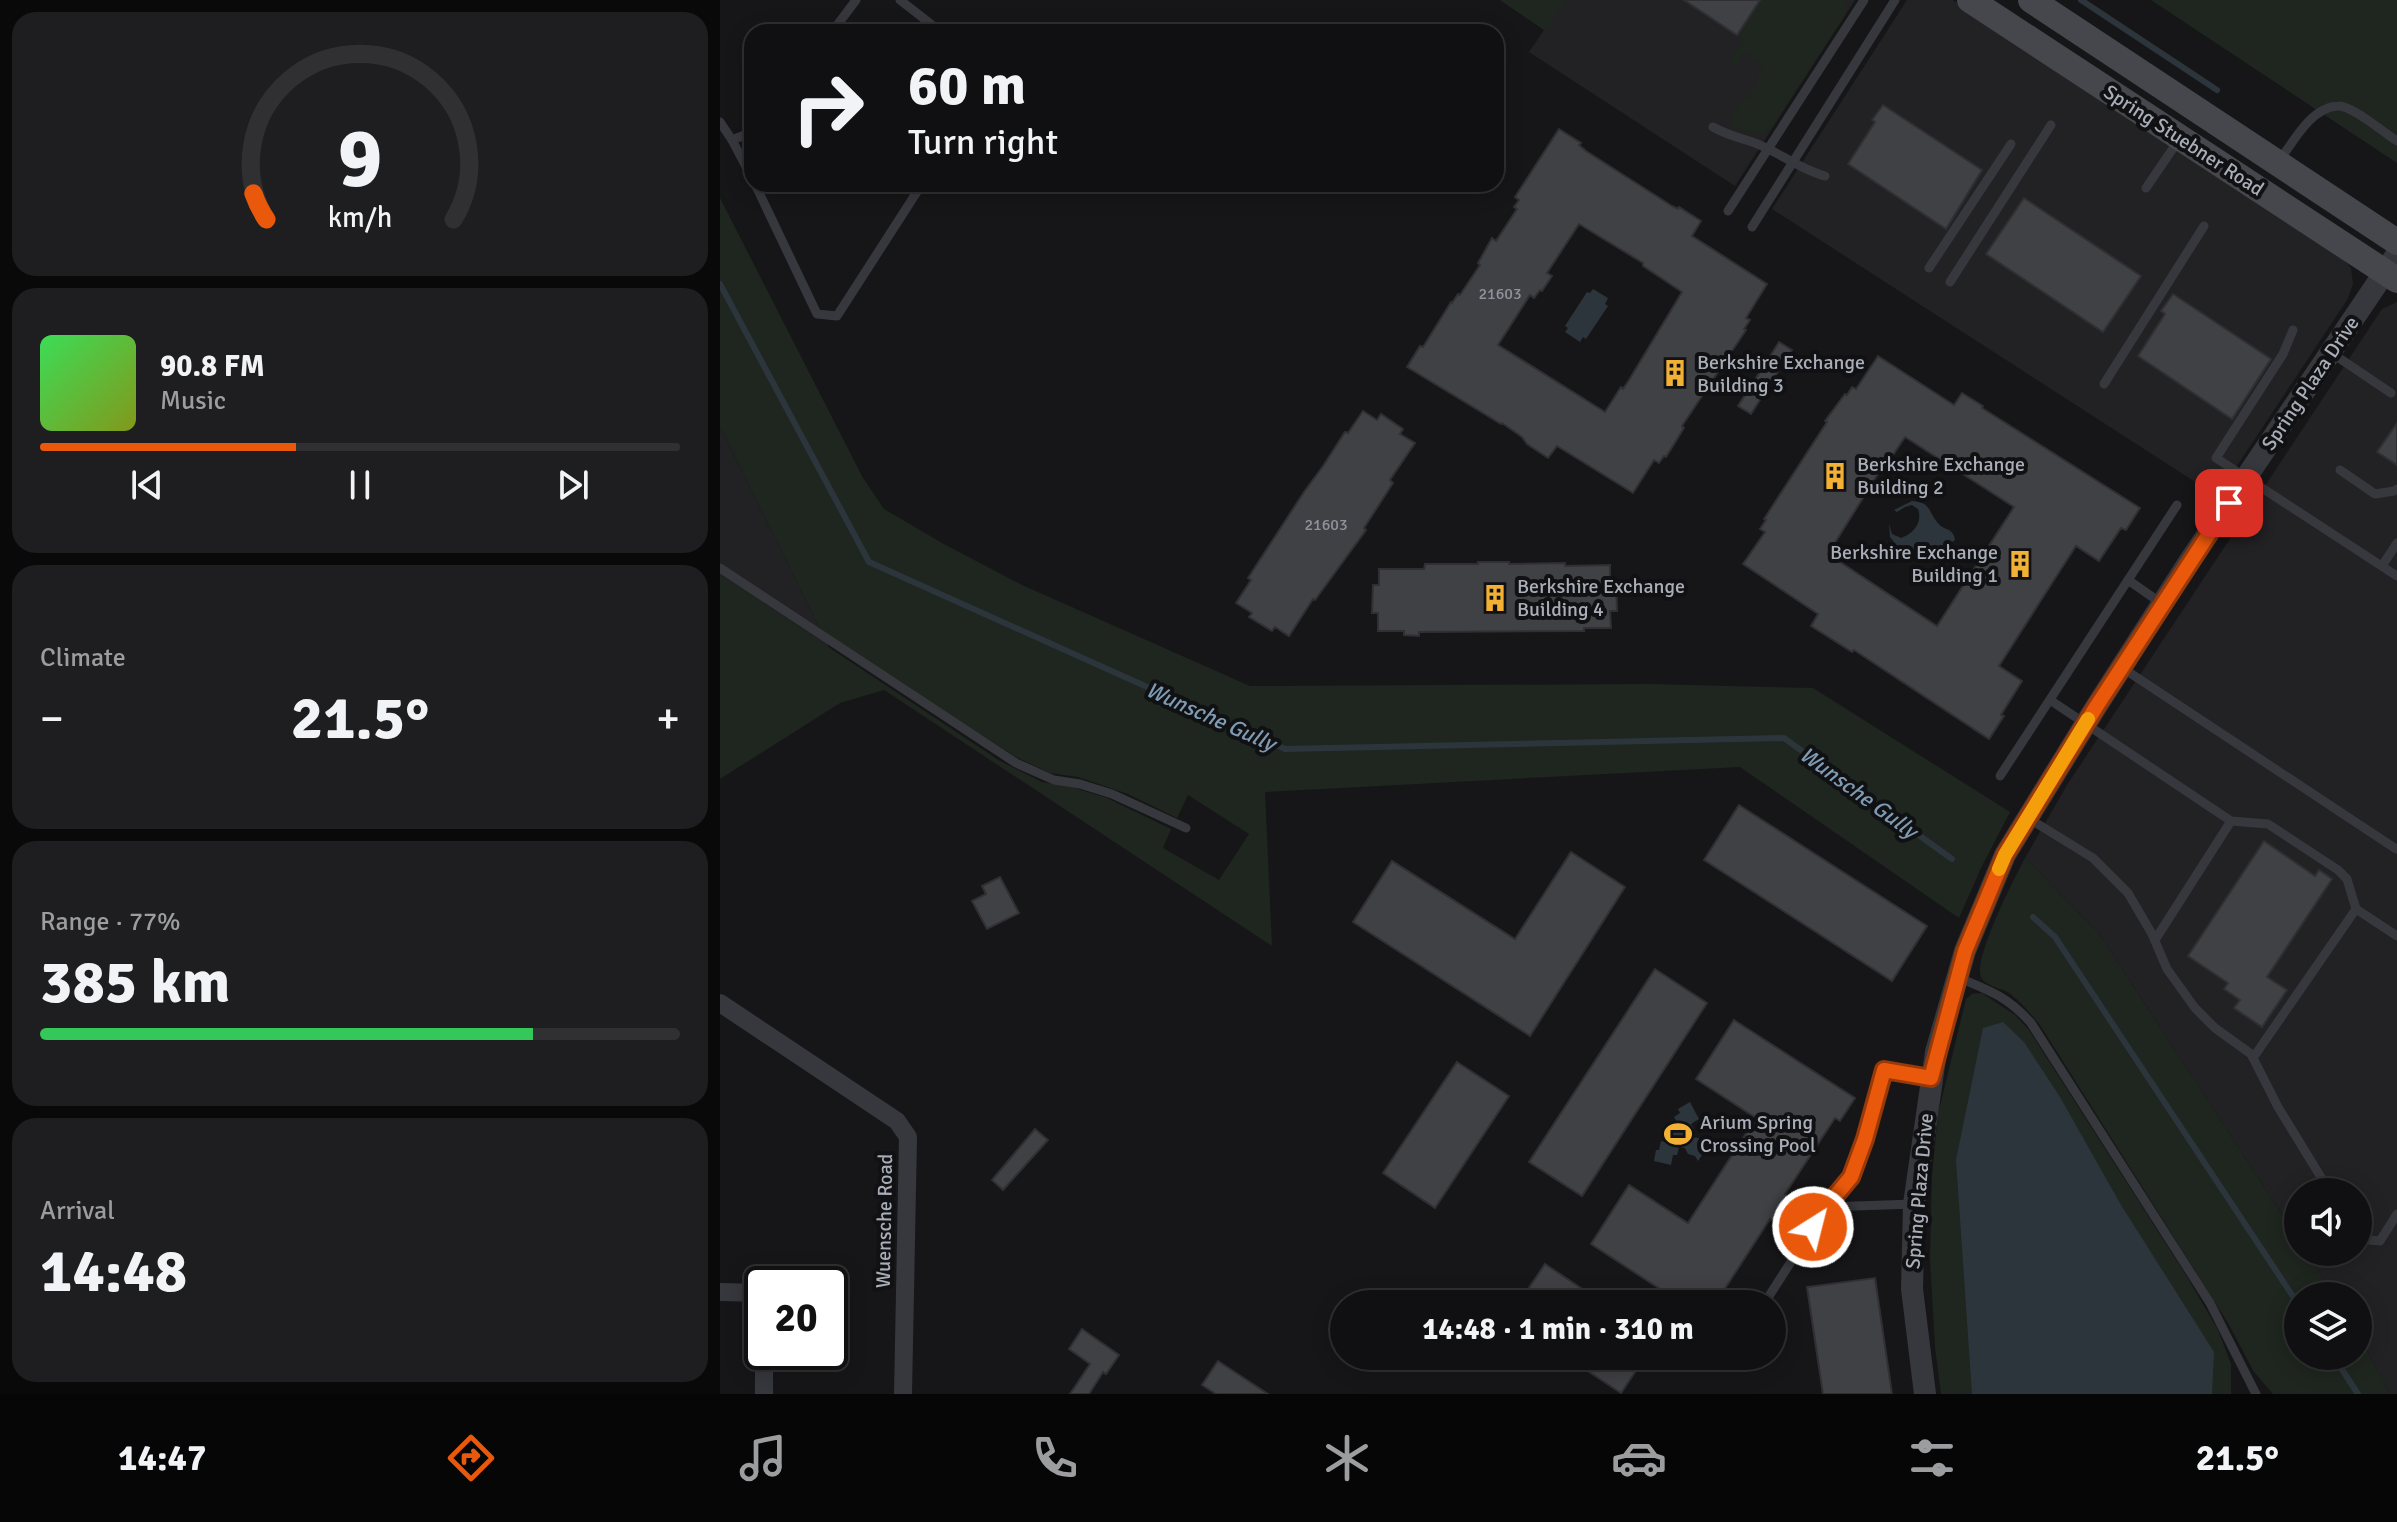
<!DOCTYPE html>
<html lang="en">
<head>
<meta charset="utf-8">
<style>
  :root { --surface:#101012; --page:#1e1e20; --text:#f1f3f6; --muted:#9c9d9f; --line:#303032; --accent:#ea580c }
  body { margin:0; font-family:Signika,sans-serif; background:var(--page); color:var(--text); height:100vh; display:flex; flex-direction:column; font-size:30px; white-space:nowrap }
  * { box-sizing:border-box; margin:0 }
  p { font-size:26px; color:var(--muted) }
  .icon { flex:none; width:44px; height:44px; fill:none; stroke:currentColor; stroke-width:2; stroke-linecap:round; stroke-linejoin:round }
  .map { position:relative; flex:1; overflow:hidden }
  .panel { display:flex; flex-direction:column; gap:12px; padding:12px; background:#09090a; width:720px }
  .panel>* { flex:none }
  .guide { position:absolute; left:24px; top:24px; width:760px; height:168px; border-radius:24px; box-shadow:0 4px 20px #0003,0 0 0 2px var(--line); background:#101012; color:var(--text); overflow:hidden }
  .controls { position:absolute; left:1564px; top:1178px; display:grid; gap:16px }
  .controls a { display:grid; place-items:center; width:88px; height:88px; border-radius:50%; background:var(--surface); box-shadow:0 4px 20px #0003,0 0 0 2px var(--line); font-size:40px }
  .speed { position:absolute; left:24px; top:1266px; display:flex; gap:16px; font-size:40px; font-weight:700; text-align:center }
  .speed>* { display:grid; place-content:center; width:104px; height:104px; border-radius:50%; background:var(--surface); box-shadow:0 4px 20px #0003,0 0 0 2px var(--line); line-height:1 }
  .speed .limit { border:4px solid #111; border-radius:12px; background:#fff; color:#111 }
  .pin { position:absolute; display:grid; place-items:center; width:68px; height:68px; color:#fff; margin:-34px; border-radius:16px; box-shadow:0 4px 12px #0006 }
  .me { position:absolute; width:88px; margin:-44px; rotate:36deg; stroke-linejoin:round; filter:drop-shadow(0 0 6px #0008) }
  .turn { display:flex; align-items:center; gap:28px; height:168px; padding:0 32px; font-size:36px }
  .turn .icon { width:104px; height:104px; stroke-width:2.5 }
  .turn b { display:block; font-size:56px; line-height:68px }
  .big { font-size:60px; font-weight:700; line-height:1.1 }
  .panel .widget { flex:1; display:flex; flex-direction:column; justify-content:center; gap:12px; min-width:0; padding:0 28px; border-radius:24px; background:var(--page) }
  .panel .dial { align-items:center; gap:0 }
  .dial svg { height:208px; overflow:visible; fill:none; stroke:var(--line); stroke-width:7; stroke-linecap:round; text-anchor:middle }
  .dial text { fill:var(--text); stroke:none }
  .song { display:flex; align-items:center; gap:24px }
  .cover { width:96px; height:96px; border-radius:12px; background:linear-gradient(135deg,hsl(130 70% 55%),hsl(70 70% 35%)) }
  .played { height:8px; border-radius:4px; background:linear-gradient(90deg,var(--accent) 40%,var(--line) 40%) }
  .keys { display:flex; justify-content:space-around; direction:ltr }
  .heat { display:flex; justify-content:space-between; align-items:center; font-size:44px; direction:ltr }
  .charge { height:12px; border-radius:6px; background:linear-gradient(90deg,#34c759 77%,var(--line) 0) }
  .trip { position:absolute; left:610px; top:1290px; width:456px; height:80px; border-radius:40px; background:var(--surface); box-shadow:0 4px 20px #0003,0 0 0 2px var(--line); font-weight:700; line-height:80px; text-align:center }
  .tab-bar { display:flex; height:128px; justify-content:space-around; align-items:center; background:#060607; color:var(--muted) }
  .tab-bar .icon { width:56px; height:56px }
  .tab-bar .current { color:var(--accent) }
  .tab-bar b { font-size:36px; color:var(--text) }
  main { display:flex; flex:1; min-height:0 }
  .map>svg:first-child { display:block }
  .built { fill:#222225 }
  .green { fill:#1e261f }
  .water { fill:#2c353c }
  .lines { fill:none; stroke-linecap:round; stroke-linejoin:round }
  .stream { stroke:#2c353c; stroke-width:6 }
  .building { fill:#404145; stroke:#303034; stroke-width:2; fill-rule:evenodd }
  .service { stroke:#37383d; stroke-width:9 }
  .minor { stroke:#37383d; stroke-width:18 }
  .tertiary { stroke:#37383d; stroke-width:22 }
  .secondary { stroke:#45474d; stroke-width:26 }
  .route-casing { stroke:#983908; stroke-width:20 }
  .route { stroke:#ea580c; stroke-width:14 }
  .slow { stroke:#f59e0b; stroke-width:14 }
  .labels { text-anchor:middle; stroke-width:8; stroke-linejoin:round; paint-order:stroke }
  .number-label { font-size:16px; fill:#8e929b }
  .street-label { font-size:20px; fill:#a8adb8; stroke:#111113 }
  .poi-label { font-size:20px; fill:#a8adb8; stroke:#111113; text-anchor:start }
  .water-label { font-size:22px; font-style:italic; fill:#7f9bb3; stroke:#111113 }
</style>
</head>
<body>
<main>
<section class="panel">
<div class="widget dial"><svg viewBox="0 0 100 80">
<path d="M14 69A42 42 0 1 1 86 69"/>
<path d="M14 69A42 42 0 0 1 9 59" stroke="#ea580c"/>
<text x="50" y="56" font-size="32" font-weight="700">9</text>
<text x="50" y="72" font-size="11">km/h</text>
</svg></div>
<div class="widget">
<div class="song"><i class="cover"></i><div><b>90.8 FM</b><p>Music</p></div></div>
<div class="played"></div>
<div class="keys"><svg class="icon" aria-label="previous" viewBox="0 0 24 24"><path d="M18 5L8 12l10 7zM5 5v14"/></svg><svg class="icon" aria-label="pause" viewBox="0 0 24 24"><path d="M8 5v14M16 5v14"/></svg><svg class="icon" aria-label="next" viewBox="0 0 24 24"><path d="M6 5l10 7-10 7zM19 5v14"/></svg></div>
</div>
<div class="widget"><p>Climate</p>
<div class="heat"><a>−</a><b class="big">21.5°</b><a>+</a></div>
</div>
<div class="widget"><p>Range · 77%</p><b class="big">385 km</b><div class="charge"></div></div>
<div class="widget"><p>Arrival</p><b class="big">14:48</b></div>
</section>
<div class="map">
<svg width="1677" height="1394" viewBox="0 0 1677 1394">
  <rect width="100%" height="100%" fill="#161618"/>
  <g class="built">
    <polygon points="780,0 1135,0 1015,186 809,52 824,30"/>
    <polygon points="1187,0 1233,0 1621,256 1631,268 1633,284 1627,300 1497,496 1052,209"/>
    <polygon points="1677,302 1677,1394 1670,1394 1638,1334 1638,1296 1615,1296 1586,1252 1638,1252 1638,1192 1578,1192 1578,1239 1378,932 1305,858 1347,785 1662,309"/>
    <polygon points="0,426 102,633 114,657 0,582"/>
  </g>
  <g class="green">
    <polygon points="780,0 846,0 828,28 826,27 824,30"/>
    <path d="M1040,0H1125L1126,14L1050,130L1043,134C1031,132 1014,131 1010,119L1023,98L1028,99L1039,82L1036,78L1044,66L1025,53L1016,66L1009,61L1024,40L1017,35Z"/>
    <polygon points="1431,0 1677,0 1677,163"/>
    <polygon points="0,198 143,478 164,509 222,543 302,585 530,686 930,684 1093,688 1290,812 1261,868 1239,918 1020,767 545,792 552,946 164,690 120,703 0,779 0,575 280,761 322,782 355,788 387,798 451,829 443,848 499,880 529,834 468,795 457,818 408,794 358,777 330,773 296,757 102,633 0,426"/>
    <path d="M1305,858L1378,932L1578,1239V1252H1586L1615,1296H1578V1356H1638V1334L1670,1394H1553L1534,1372L1508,1323L1320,1025C1311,1014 1301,1002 1289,993C1281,988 1269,987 1262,979C1250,964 1295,877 1305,858Z"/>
    <polygon points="1262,993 1295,1015 1309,1030 1466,1275 1498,1330 1511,1364 1511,1394 1221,1394 1215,1347 1210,1260 1212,1175 1218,1114 1246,999 1252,994"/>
  </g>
  <g class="water">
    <polygon points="873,289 888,298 885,304 888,306 866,339 863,337 860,342 845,332 848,328 845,326 867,292 870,293"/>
    <path d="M1192,501C1211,503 1207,509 1217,522C1224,532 1233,526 1235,540L1224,548L1223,559L1214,561L1204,551H1188L1177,546L1170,537L1169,524L1172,534L1181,538C1193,534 1203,523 1198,509L1192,505L1185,507L1177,512L1174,510Z"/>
    <polygon points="1283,1022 1304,1042 1340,1097 1401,1205 1494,1352 1492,1394 1252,1394 1236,1160 1263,1028"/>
    <polygon points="970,1102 979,1119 971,1124 974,1129 969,1133 971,1137 979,1138 983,1144 988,1146 978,1161 975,1156 968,1154 965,1148 959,1147 957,1155 953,1155 951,1165 934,1161 936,1150 939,1150 941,1141 945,1142 948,1128 957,1122 954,1117 960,1113 958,1109"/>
  </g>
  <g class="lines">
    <g class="stream">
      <polyline points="1361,0 1497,90"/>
      <polyline points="0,284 149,562 565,749 1064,738 1232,859"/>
      <polyline points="1313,917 1335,937 1578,1304"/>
      <polyline points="1613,1356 1638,1394"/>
    </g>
  </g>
  <g class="building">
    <polygon points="964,0 1040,0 1017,35"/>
    <polygon points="1163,105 1262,170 1226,229 1128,164 1155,122 1152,120"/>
    <path d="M839,129L861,143L859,145L866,151L952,206L958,209L959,207L981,221L972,236L1047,284L1026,318L1030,320L1024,329L1026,330L962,426L964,428L946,457L944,456L939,463L934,460L913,493L837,446L828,458L807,444L802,437L782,423L781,424L687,367L700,346L703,347L731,302L732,303L738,294L740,295L760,265L758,263L772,238L776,241L797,209L794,207L799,200L795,197ZM859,224L923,263V266L962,292L909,380L903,389L901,387L885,412L778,345L810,295L814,298L820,290L822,291L832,276L827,273Z"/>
    <polygon points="1304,198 1421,276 1383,332 1266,254"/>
    <polygon points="1453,294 1551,359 1512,419 1418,356 1445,314 1441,311"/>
    <polygon points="1059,342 1072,350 1031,414 1018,406"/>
    <path d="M1158,356L1234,405L1242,393L1263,406L1262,408L1420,508L1406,530L1401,528L1379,561L1356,546L1334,580L1279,666L1302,681L1281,715L1284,716L1269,739L1134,650L1132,652L1091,626L1098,614L1023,564L1045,532L1040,529L1046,520L1044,519L1107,422L1105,421L1125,394L1127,395L1132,387L1136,389ZM1185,437L1294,507L1217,626L1108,554L1161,469L1167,460L1169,461Z"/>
    <polygon points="643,411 657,420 661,414 683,429 680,434 695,443 670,480 673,483 644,528 646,530 595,600 593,599 569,636 555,627 552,631 529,617 532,613 516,603 531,580 528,578 584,492 603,466 625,432 628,433"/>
    <polygon points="1677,423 1677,465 1657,452"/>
    <polygon points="758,562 789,562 789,564 845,563 845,566 890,565 890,582 896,582 897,611 890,611 891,628 864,628 864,631 699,632 699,636 684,635 684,631 658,631 658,613 652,613 653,585 659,585 659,569 704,569 705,564 758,564"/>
    <polygon points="1019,805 1207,926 1172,981 984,860"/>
    <polygon points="1544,841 1595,876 1599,870 1612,879 1547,977 1567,990 1542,1027 1514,1008 1520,1000 1504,989 1508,983 1468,956"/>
    <polygon points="851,852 905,887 810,1036 633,922 672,861 795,939"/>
    <polygon points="280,877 299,913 267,929 252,901 266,894 262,886"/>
    <polygon points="935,969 987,1003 862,1196 809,1162"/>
    <polygon points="1014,1020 1135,1098 1120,1121 1115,1118 1065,1194 1069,1197 1053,1221 1050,1219 995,1304 963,1304 871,1244 909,1185 968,1223 1036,1118 976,1079"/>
    <polygon points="737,1062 789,1096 715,1208 663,1173"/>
    <polygon points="315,1129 328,1140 283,1190 272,1180"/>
    <polygon points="825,1264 885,1304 798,1304"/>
    <polygon points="1155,1278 1172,1394 1103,1394 1087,1287"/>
    <polygon points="362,1329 399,1355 386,1374 383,1372 369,1394 350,1394 370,1364 349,1349"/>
    <polygon points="845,1356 926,1356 901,1393"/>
    <polygon points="498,1361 548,1394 496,1394 482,1385"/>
  </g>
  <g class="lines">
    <g class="service">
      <polyline points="180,0 221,32"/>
      <polyline points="112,32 136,0"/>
      <polyline points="0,122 12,140 32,132"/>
      <path d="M993,127C1007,135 1020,138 1035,143C1059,152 1079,169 1105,176"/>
      <polyline points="12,140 32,178"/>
      <path d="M1560,160C1573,142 1591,107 1618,106C1632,105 1664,133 1677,141"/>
      <polyline points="35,184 97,314 117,316 202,184"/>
      <polyline points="1426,188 1458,141"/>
      <polyline points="1008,211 1144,0"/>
      <polyline points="1032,227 1175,0"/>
      <polyline points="1209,268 1291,144"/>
      <polyline points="1230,282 1331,125"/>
      <polyline points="1573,330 1563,354 1496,458 1677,576"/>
      <polyline points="1610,352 1671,393"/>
      <polyline points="1384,384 1484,226"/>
      <polyline points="1620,470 1655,494 1674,491 1677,489"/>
      <polyline points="1662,566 1677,543"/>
      <polyline points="0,568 296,763 334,780 360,784 392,794 466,828"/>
      <polyline points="1408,580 1441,603"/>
      <polyline points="1401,667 1676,849"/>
      <polyline points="1330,700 1511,821 1548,824 1618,870 1627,879 1636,909 1677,936"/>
      <polyline points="1280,776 1457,505"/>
      <polyline points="1308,818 1373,858 1408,893 1432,934 1447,969 1475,1008 1495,1028 1531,1054 1558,1107 1610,1192"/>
      <polyline points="1435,940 1511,821"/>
      <path d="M1237,977C1269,990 1288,997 1311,1023L1490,1303L1536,1394"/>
      <polyline points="1533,1058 1636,909"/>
      <polyline points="1106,1207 1194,1204"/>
      <polyline points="1638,1233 1649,1240 1660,1241 1677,1214"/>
      <polyline points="1044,1304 1106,1207 1131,1177 1145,1139 1164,1070 1211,1078"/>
    </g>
    <g class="minor">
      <polyline points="0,1003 177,1121 188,1137 183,1394"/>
      <polyline points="0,1292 42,1293"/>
      <polyline points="44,1394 44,1352"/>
    </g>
    <polyline class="tertiary" points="1205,1394 1192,1289 1194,1204 1216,1052 1245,951 1285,855 1376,707 1469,562 1677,254"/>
    <g class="secondary">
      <polyline points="1250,0 1677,280"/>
      <polyline points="1311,0 1677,242"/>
    </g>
  </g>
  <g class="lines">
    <g class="route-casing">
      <polyline id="route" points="1093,1227 1106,1207 1131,1177 1145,1139 1164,1070 1211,1078 1245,951 1285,855 1376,707 1509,503"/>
    </g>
    <use href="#route" class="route"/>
    <polyline class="slow" points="1279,869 1285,855 1368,719"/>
  </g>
  <defs>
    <g id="building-bare" transform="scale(2.16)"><path d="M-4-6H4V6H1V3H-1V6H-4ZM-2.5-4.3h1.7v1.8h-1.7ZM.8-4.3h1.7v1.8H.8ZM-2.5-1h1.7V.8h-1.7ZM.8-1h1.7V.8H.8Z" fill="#f2b134" stroke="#111113" stroke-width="2.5" paint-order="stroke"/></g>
    <g id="stadium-bare" transform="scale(2.16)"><path d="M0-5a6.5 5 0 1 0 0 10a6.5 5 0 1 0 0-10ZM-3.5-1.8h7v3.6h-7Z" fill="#f2b134" stroke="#111113" stroke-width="2.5" paint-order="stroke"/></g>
  </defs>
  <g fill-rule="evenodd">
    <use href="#building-bare" x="955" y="373"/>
    <use href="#building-bare" x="1115" y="476"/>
    <use href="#building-bare" x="1300" y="564"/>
    <use href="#building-bare" x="775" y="598"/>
    <use href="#stadium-bare" x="958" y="1134"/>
  </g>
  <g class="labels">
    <g class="number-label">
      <text x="780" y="299">21603</text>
      <text x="606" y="530">21603</text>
    </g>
    <g class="street-label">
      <text transform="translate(1464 140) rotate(33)" y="7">Spring Stuebner Road</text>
      <text transform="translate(1590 383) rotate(-56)" y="7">Spring Plaza Drive</text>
      <text transform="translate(1199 1191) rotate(-85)" y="7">Spring Plaza Drive</text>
      <text transform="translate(164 1221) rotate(-89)" y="7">Wuensche Road</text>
    </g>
    <g class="poi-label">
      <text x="977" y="369">Berkshire Exchange<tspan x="977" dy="23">Building 3</tspan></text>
      <text x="1137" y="471">Berkshire Exchange<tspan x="1137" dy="23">Building 2</tspan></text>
      <text x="1278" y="559" text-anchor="end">Berkshire Exchange<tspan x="1278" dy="23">Building 1</tspan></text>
      <text x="797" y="593">Berkshire Exchange<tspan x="797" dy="23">Building 4</tspan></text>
      <text x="980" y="1129">Arium Spring<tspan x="980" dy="23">Crossing Pool</tspan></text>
    </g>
    <g class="water-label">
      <text transform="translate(491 716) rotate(24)" y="8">Wunsche Gully</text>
      <text transform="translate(1139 792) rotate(36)" y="8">Wunsche Gully</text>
    </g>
  </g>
</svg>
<div class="controls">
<a><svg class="icon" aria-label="sound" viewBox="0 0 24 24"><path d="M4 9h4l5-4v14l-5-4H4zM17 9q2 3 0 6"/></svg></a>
<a><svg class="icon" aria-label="layers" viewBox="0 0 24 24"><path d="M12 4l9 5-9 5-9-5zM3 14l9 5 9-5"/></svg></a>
</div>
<div class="speed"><div class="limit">20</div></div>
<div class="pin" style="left:1509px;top:503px;background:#d93025"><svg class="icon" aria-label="arrive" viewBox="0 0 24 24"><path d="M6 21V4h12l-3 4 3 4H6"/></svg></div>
<svg class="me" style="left:1093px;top:1227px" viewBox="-20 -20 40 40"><circle r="17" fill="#ea580c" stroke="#fff" stroke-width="3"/><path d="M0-11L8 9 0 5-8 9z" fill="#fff"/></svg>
<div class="trip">14:48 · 1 min · 310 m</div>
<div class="guide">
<div class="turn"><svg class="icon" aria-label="right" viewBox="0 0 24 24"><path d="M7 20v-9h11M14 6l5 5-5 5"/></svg><div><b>60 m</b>Turn right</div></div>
</div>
</div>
</main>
<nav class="tab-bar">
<b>14:47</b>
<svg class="icon current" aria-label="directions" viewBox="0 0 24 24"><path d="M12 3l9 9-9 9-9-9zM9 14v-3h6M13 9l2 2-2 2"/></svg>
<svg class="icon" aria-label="music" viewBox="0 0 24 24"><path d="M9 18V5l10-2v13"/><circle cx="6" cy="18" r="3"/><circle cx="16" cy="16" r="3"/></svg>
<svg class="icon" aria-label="phone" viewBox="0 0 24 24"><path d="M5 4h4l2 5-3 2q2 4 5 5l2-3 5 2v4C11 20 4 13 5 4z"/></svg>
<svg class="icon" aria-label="climate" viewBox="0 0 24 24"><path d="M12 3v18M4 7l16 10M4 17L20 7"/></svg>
<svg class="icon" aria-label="car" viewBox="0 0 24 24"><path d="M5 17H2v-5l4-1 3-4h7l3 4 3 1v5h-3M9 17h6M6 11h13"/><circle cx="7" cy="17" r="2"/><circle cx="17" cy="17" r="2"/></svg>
<svg class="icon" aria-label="filters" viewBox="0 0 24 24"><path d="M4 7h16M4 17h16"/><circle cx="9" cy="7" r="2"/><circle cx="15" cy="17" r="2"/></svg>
<b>21.5°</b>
</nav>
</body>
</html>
